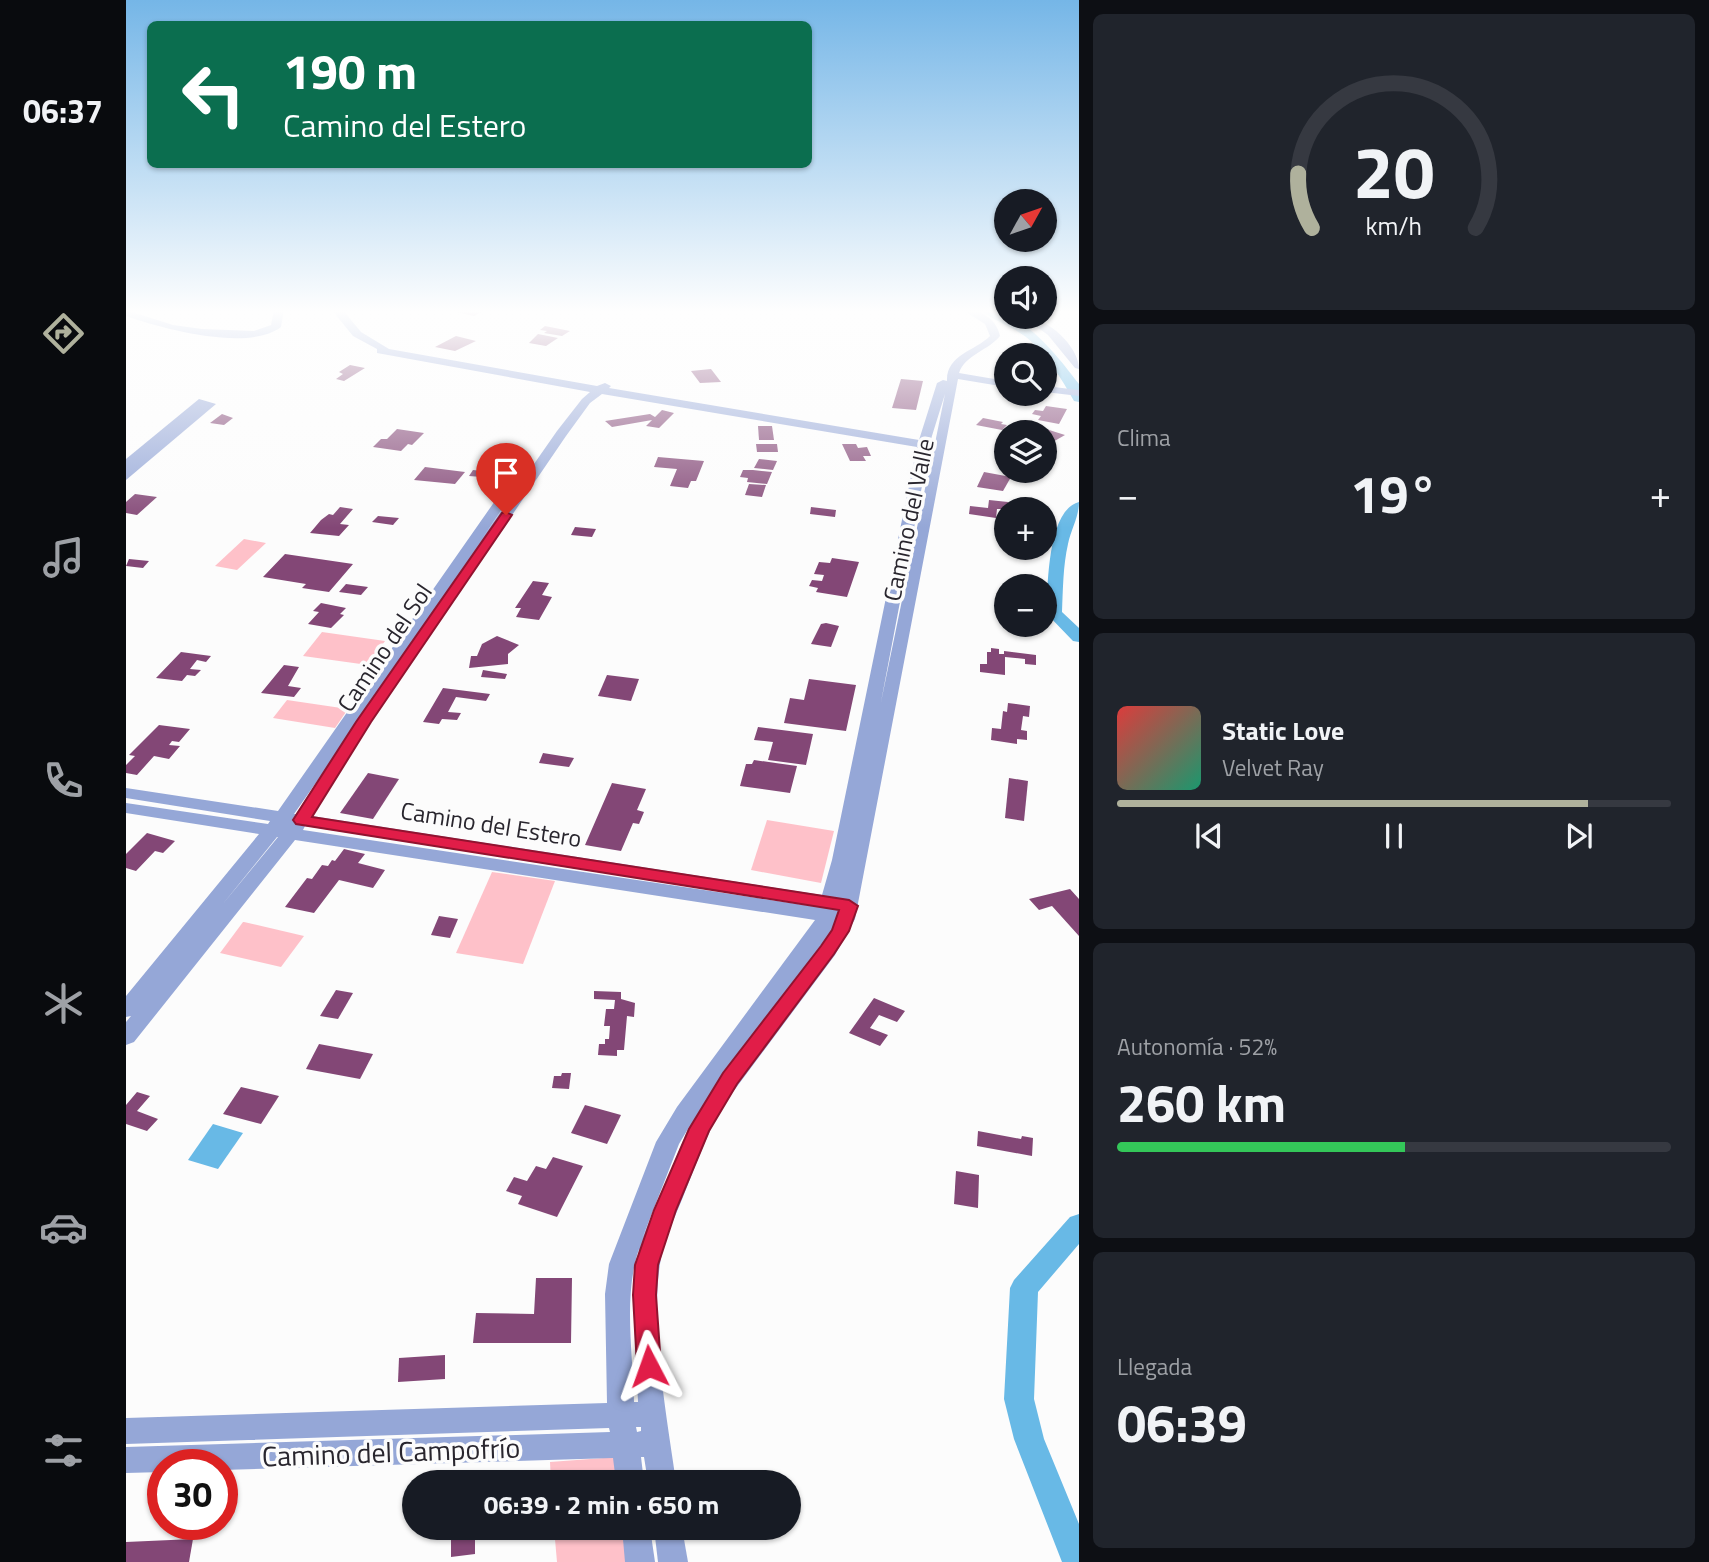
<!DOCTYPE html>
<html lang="es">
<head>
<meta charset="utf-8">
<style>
  :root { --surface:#171b24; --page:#20242c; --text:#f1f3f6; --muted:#9ea1a6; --line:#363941; --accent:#afb19c }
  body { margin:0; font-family:"Titillium Web",sans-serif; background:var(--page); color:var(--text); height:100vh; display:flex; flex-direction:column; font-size:26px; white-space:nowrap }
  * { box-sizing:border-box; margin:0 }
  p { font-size:23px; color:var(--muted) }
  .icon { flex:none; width:38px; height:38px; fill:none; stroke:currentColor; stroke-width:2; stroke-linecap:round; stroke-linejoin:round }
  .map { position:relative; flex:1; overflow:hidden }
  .side { display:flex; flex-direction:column; gap:14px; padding:14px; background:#0d0f14; width:630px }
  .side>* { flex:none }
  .guide { position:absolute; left:21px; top:21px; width:665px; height:147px; border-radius:10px; box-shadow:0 2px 5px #0004; background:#0b6e4f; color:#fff; overflow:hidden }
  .needle { width:46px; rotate:50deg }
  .buttons { position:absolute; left:868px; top:189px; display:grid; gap:14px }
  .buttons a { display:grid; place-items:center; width:63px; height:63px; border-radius:50%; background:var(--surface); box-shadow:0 2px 5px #0004; font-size:35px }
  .speed { position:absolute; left:21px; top:1449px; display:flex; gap:14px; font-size:35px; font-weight:700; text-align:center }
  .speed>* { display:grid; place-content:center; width:91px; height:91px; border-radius:50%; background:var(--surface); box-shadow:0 2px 5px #0004; line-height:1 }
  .speed .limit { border:10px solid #d22; background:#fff; color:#111 }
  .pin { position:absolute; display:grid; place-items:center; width:60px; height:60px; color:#fff; margin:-72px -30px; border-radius:50% 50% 50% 0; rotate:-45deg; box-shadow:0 0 7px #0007 }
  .pin .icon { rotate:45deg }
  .me { position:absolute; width:77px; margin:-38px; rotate:356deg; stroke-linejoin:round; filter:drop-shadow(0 0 5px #0008) }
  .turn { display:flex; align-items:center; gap:24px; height:147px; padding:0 21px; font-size:32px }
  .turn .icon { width:91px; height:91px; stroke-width:2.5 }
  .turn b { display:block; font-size:49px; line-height:60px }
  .big { font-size:52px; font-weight:700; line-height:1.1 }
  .side .card { flex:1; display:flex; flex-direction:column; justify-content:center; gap:10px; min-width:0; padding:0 24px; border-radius:10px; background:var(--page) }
  .side .dial { align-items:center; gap:0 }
  .dial svg { height:182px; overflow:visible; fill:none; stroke:var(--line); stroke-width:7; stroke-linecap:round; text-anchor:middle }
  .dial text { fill:var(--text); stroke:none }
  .song { display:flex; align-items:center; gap:21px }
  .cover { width:84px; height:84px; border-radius:10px; background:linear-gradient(135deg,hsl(0 70% 55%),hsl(160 70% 35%)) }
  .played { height:7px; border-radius:4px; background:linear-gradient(90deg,var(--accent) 85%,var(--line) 85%) }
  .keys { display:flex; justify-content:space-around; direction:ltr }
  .heat { display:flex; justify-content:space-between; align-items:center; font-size:38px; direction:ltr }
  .charge { height:10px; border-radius:5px; background:linear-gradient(90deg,#34c759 52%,var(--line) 0) }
  .trip { position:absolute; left:276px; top:1470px; width:399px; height:70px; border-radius:35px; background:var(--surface); box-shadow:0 2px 5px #0004; font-weight:700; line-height:70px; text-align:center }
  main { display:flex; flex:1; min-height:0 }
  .dock { display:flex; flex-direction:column; width:126px; justify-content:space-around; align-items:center; background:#090b0e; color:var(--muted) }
  .dock .icon { width:49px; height:49px }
  .dock .active { color:var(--accent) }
  .dock b { font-size:32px; color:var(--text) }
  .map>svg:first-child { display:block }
  .green { fill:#fec1c9 }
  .water { fill:#68b9e6 }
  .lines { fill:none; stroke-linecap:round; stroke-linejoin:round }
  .canal { fill:#68b9e6; fill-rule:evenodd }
  .building { fill:#834776 }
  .minor { fill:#95a7d7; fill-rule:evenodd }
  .route { fill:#e11d48; stroke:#92132f; stroke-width:2 }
  .labels { text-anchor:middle; stroke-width:7; stroke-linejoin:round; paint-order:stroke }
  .street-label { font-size:24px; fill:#29262e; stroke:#fcfcfc }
  .near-street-label { font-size:28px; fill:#29262e; stroke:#fcfcfc }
</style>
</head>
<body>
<main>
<nav class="dock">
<b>06:37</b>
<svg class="icon active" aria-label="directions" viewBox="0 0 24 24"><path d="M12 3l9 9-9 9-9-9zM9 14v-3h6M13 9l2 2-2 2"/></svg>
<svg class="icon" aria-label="music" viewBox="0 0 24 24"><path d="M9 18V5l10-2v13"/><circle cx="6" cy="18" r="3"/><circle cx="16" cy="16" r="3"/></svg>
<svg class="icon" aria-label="phone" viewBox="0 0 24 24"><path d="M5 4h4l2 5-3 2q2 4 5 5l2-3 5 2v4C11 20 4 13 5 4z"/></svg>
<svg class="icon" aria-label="climate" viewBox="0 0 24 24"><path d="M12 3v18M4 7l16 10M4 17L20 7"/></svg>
<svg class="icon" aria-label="car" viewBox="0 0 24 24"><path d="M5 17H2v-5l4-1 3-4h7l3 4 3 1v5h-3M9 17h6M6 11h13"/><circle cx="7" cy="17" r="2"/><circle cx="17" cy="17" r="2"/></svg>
<svg class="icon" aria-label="filters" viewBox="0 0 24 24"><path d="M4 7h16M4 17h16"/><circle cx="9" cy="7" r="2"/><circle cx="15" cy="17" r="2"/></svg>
</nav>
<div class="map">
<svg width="953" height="1562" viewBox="0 0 953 1562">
  <rect width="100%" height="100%" fill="#fcfcfc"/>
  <g class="green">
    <polygon points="118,539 140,543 111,570 89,566"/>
    <polygon points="196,632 259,641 242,665 177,656"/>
    <polygon points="161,700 222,709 209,728 147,718"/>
    <polygon points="641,820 708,831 695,883 625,870"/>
    <polygon points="366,872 429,881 397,964 330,953"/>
    <polygon points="117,922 118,922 178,936 155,967 94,953"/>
    <polygon points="491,1457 494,1482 425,1482 424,1462"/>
    <polygon points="428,1528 498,1528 502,1562 431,1562"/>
  </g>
  <polygon class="water" points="87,1124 117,1133 92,1169 62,1160"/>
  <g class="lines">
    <g class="canal">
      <path d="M854,309C896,309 929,353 953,384V402L948,401C936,379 919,352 900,337C886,326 867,321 854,309Z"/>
      <path d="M953,502C953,517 945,529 942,544C937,566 937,589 936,612L953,628V642L947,641L920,613C922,587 921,510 953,502Z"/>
      <polygon points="953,1214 953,1244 912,1292 908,1399 918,1439 953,1524 953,1562 936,1562 888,1439 878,1399 884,1288 888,1280 944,1217"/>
    </g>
  </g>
  <g class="building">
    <polygon points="329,309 360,309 348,316 326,311"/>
    <polygon points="419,326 444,331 436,336 418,333 421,331 414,330"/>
    <polygon points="412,334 432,338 420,346 403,343"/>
    <polygon points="330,336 350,341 329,351 309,347"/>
    <polygon points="224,365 239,368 218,381 210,379 217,374 213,372"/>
    <polygon points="585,369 595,382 574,383 565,371"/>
    <polygon points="775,379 797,381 790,410 766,408"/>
    <polygon points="920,406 941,409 933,424 912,420 915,416 906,414 909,410 917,411"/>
    <polygon points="536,410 548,413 533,428 520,426 526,420 486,427 479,421 524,414 529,417"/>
    <polygon points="96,414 107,418 98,425 84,423"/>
    <polygon points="857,418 877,422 875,424 881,425 876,430 850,425"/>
    <polygon points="632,426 646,426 648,440 633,440"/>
    <polygon points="271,429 298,433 286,445 282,444 275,451 247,447 255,439 261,439"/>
    <polygon points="920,429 939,435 925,443 919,441 919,432 914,432"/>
    <polygon points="630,444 651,444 652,452 631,452"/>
    <polygon points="716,444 730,444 732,448 741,447 745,456 737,456 740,461 724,461"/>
    <polygon points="532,457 578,461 570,481 565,481 562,488 544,486 551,469 528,467"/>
    <polygon points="633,459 651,461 647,470 628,468"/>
    <polygon points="299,467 339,472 329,484 288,480"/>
    <polygon points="347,470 385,474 381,479 343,476"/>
    <polygon points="617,470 627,470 646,472 641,484 621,482 622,478 614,477"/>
    <polygon points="858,472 885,477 877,491 851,487"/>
    <polygon points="623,484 640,485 636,497 619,495"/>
    <polygon points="9,494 31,497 11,515 0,513 0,502"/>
    <polygon points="863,500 882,502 881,509 871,509 870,518 843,514 844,506 862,508"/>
    <polygon points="214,507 227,509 214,524 223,525 213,536 184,533 195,520 203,514 207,515"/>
    <polygon points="685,507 710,510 709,517 684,514"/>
    <polygon points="252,516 273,518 267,525 246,522"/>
    <polygon points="449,527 470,529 466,537 445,535"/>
    <polygon points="159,554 227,564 203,592 176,588 180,584 137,577"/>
    <polygon points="706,558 733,562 721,597 690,592 692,588 683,586 686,580 696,581 698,575 688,574 693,562 704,563"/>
    <polygon points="3,559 23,561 17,568 0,566"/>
    <polygon points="407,581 423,583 416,595 426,597 413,620 390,617 395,608 389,608"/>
    <polygon points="220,584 242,587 235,595 213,592"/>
    <polygon points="195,603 220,608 214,614 218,615 205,628 182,624 193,612 187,611"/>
    <polygon points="700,623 713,626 705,647 685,644 695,624"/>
    <polygon points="371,636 393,645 382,654 382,664 343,668 345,656 351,656 356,644"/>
    <polygon points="865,648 873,649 873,654 878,654 878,651 910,655 910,665 899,664 899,659 879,657 879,675 854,672 854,664 861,664 861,652 865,652"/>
    <polygon points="55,652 85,656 80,662 71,660 64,669 75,670 69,676 61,675 56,681 30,678"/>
    <polygon points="158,665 173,667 162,686 175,688 168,697 135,693"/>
    <polygon points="357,670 381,674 379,679 355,677"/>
    <polygon points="481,675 513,679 505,701 472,696"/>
    <polygon points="683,679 730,685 720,731 658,723 664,698 678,700"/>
    <polygon points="317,688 364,694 360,701 330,697 322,712 335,713 331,720 316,719 313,724 297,722"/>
    <polygon points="882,703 904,706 903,717 897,716 895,730 901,731 901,740 891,739 891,744 865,740 866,728 875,729 877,711 881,712"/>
    <polygon points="33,725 64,729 53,742 46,741 43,745 54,746 43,759 28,756 11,775 0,773 0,765 9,756 3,755"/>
    <polygon points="632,727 687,734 680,765 642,760 647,742 628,740"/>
    <polygon points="417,753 448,758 443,767 413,763"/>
    <polygon points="628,760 671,766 664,793 614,786 620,764 626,764"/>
    <polygon points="242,773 273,779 247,819 214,813"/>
    <polygon points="883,778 902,781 898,821 879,818"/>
    <polygon points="486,783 520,789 511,810 518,812 513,824 507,823 495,851 459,845"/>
    <polygon points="21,833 49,841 37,853 29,851 10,871 0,868 0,854"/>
    <polygon points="218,849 239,854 232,863 259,870 247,888 213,880 188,913 159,907 181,878 186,879 196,865 202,866 206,860 209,861"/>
    <polygon points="944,889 953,899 953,936 926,906 913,910 903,899"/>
    <polygon points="313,916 332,919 324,938 305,935"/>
    <polygon points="210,990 227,993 212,1019 194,1016"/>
    <polygon points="468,991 495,992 495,999 509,1003 508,1017 501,1016 498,1050 491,1050 491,1056 472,1055 473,1044 479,1044 479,1039 483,1039 484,1026 478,1026 480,1009 488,1009 489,1000 468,999"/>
    <polygon points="748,998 779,1011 771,1022 753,1015 744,1028 762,1035 754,1046 723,1033"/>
    <polygon points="193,1044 247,1054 234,1079 180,1069"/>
    <polygon points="436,1073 445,1073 443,1089 426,1088 428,1076 435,1076"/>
    <polygon points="115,1087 153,1096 135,1124 97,1114"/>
    <polygon points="11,1092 24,1096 11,1111 32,1119 21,1131 0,1124 0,1105"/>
    <polygon points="459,1105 495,1115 481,1144 445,1133"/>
    <polygon points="852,1131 895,1139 896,1136 907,1138 906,1156 851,1146"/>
    <polygon points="427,1157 457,1166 431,1217 392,1204 396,1196 380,1191 388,1177 401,1181 410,1166 420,1169"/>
    <polygon points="830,1171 853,1175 852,1208 828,1204"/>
    <polygon points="410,1278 446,1278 445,1343 347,1343 350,1313 408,1314"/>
    <polygon points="319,1355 319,1379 272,1382 273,1358"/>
    <polygon points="378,1475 378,1482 325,1482 325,1479"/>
    <polygon points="325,1528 349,1528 349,1554 325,1557"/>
    <polygon points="67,1539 63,1562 0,1562 0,1542"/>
  </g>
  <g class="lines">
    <g class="minor">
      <path d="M148,309H158L155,327C122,352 37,329 0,316V310L47,325L76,329L128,331L145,325Z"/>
      <path d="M205,309H216L235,332L263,349L471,386L479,383L485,386L483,388L793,440L811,383L817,380L821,381C820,355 849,351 864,336L859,324L835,309C853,309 870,317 874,336C863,350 839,355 833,373L880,381V387L832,379L729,919L709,955L595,1108C580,1137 569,1167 557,1197C549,1217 539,1237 535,1258C523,1322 541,1417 550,1482H522L518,1457H515L518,1482H490L487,1458L96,1470V1465H37V1472L0,1473V1447L484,1432L483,1428L0,1444V1418L481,1403L479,1294L483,1264L530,1142L551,1107L689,920L169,840L8,1042L0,1045V1022L5,1016L0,1017V996L133,834L0,813V803L142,824L144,821L0,798V788L152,811L392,468L396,467L402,471L355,540L431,431L456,399L464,392L251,353V349L227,336ZM476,394L791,447L706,860L696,895L186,816L245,722L440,436L464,403ZM819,394L809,443L804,442L805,439ZM803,449L807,450L755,702ZM196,774L170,814H168ZM179,826L692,907L177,830ZM151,837H152L96,905ZM566,1122L562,1129L516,1239L553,1144ZM513,1249L507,1299L512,1402H508C507,1353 497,1296 513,1249ZM510,1427H515V1431L511,1432Z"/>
      <path d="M897,317C920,316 953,346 953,369L949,368L922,335Z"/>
      <polygon points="919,386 953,390 953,396 919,392"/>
      <polygon points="73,399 90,404 0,480 0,459"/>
      <polygon points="496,1528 524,1528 529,1562 499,1562"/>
      <polygon points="528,1528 556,1528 562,1562 532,1562"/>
    </g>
  </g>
  <linearGradient id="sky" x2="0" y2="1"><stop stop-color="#75b6e7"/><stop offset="0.59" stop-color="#fefefe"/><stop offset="1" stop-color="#fefefe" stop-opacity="0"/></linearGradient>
  <rect width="953" height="528" fill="url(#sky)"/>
  <polygon class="route" points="380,512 386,515 245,722 186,817 723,900 732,906 723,931 708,954 611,1084 583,1131 550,1210 532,1265 530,1295 535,1366 532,1374 523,1377 515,1374 511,1366 507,1295 509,1265 528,1210 563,1129 597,1073 695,946 706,930 713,910 170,824 167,820 230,722 376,513"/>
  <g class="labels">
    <g class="street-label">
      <text transform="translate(783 520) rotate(-78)" y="8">Camino del Valle</text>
      <text transform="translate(259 648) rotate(-56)" y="8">Camino del Sol</text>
      <text transform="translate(365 825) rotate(9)" y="8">Camino del Estero</text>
    </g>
    <g class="near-street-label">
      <text transform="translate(265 1452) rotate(-2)" y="10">Camino del Campofrío</text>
    </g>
  </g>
</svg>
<div class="buttons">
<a><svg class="needle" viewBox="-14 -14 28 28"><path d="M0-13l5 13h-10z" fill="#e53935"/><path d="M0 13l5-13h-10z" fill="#9ea1a6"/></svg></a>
<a><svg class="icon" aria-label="sound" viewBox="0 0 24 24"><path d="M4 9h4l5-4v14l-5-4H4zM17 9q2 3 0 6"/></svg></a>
<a><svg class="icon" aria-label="search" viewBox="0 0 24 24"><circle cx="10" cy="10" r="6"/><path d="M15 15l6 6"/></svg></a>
<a><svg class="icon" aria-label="layers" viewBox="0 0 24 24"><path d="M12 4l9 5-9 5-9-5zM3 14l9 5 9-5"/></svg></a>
<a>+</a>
<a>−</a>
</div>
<div class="speed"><div class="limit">30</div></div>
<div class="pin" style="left:380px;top:515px;background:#d93025"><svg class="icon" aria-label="arrive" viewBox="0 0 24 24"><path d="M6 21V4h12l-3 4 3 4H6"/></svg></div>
<svg class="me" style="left:523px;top:1366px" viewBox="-20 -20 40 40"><path d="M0-17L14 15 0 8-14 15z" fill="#e11d48" stroke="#fff" stroke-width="4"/></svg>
<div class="trip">06:39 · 2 min · 650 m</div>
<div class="guide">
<div class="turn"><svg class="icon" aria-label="left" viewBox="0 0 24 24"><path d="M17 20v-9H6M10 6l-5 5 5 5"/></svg><div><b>190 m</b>Camino del Estero</div></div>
</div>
</div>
<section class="side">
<div class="card dial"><svg viewBox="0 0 100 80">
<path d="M14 69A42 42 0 1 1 86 69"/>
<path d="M14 69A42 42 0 0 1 8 45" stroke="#afb19c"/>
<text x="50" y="56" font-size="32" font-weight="700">20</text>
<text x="50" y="72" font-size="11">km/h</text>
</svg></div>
<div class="card"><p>Clima</p>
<div class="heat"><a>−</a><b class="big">19°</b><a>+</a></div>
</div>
<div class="card">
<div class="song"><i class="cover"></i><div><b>Static Love</b><p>Velvet Ray</p></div></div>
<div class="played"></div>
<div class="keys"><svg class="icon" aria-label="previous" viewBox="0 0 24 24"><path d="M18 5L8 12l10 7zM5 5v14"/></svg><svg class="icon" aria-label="pause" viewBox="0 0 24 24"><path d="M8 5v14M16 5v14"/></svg><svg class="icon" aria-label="next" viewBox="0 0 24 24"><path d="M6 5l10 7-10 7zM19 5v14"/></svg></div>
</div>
<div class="card"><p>Autonomía · 52%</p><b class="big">260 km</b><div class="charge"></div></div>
<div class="card"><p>Llegada</p><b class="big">06:39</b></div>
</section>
</main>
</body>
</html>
